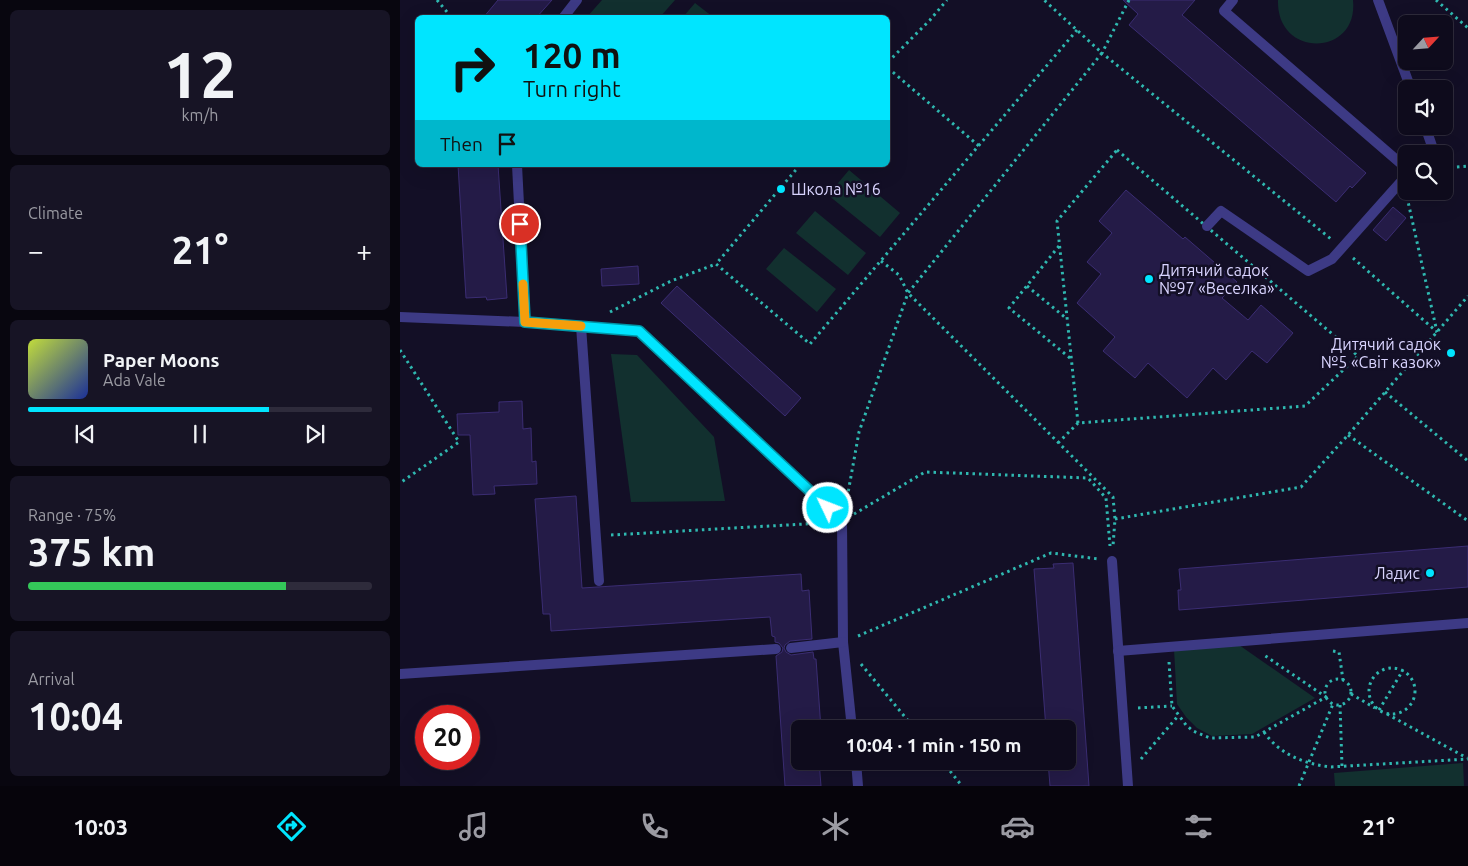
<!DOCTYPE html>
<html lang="en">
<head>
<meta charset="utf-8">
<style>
  :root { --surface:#0e0b1c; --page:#171425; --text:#f1f3f6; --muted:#9b9ba3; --line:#2e2b3b; --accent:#00e5ff }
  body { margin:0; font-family:Ubuntu,sans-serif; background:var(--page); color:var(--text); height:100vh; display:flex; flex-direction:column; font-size:19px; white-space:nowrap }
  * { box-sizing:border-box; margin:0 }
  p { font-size:16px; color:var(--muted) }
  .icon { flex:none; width:28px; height:28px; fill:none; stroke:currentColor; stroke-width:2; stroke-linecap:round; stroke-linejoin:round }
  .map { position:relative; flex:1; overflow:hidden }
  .drawer { display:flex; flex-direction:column; gap:10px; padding:10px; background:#08060f; width:400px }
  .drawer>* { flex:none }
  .guide { position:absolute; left:15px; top:15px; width:475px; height:152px; border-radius:8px; box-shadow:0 5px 20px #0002,0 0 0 1px var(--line); background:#00e5ff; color:#111; overflow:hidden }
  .needle { width:32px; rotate:64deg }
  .fabs { position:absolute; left:998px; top:15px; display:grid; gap:10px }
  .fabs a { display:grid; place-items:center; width:55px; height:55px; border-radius:8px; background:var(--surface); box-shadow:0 5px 20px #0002,0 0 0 1px var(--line); font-size:25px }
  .speed { position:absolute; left:15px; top:705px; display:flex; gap:10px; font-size:25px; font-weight:700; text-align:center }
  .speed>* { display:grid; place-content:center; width:65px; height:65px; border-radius:50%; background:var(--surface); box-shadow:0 5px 20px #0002,0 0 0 1px var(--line); line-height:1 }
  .speed .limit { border:8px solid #d22; background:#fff; color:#111 }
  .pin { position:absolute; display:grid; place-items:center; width:42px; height:42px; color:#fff; margin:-21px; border:2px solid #fff; border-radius:50%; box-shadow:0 1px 5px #0007 }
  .me { position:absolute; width:55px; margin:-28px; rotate:313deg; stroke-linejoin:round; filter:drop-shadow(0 0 4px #0008) }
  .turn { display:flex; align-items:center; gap:18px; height:105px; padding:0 25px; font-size:22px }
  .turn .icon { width:65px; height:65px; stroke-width:2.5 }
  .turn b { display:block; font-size:35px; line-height:42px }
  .then { display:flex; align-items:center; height:48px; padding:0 25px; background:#0003; gap:10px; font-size:19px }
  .big { font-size:38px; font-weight:600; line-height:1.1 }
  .drawer .card { flex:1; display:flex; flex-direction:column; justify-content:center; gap:8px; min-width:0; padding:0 18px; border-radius:8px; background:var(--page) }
  .drawer .dial { align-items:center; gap:0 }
  .dial b { font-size:65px; line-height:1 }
  .song { display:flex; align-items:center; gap:15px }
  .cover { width:60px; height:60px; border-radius:8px; background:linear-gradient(135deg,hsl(70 70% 55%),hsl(230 70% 35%)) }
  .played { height:5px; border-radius:2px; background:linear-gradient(90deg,var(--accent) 70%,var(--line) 70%) }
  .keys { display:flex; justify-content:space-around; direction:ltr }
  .heat { display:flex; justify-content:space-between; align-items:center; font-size:28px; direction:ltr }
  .charge { height:8px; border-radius:4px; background:linear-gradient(90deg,#34c759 75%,var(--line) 0) }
  .trip { position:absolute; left:391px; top:720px; width:285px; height:50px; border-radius:8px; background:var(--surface); box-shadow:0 5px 20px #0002,0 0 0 1px var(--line); font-weight:600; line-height:50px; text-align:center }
  .dock { display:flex; height:80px; justify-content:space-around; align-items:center; background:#06040b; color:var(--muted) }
  .dock .icon { width:35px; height:35px }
  .dock .active { color:var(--accent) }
  .dock b { font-size:22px; color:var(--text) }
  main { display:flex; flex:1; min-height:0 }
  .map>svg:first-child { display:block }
  .green { fill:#12302f }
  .building { fill:#241b47; stroke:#3b2d73 }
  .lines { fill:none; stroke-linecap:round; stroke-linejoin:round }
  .path { stroke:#2fb8b0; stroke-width:3; stroke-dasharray:2.5 4; stroke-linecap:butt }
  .lane { stroke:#3d3a85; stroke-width:10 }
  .route-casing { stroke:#0095a6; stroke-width:12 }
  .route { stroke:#00e5ff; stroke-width:9 }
  .slow { stroke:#f59e0b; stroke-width:9 }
  .poi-dot { fill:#00e5ff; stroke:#130f26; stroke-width:2 }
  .labels { text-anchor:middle; stroke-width:5; stroke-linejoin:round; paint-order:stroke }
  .poi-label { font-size:16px; fill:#d9d4ff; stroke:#130f26; text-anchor:start }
</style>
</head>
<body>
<main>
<section class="drawer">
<div class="card dial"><b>12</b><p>km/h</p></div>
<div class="card"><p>Climate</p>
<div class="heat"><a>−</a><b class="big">21°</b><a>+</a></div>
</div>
<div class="card">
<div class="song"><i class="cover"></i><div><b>Paper Moons</b><p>Ada Vale</p></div></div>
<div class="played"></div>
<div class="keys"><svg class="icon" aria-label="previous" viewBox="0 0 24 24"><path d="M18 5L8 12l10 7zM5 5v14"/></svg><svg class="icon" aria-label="pause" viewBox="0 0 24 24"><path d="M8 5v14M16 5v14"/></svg><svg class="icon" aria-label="next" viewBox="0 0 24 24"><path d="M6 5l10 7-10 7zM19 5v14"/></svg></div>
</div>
<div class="card"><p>Range · 75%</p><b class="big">375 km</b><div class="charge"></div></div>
<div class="card"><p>Arrival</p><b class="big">10:04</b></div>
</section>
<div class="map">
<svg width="1068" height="786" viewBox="0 0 1068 786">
  <rect width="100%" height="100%" fill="#130f26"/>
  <g class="green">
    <polygon points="202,0 275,0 260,17 187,17"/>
    <path d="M878,0H953C959,57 876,59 878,0Z"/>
    <polygon points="295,3 313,17 283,17"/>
    <polygon points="449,170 500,213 480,237 428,195"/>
    <polygon points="415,211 466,253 448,275 396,233"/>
    <polygon points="384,248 436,289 417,312 366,269"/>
    <polygon points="211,354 237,355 314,437 325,501 231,502"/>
    <polygon points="839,645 915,698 852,734 812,736 797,728 786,717 777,704 774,649"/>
    <polygon points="1063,763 1064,786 935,786 934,773"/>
  </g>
  <g class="building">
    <polygon points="98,0 152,0 136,18 83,18"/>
    <polygon points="723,0 795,0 782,15 966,173 952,188 950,186 936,202 729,25 738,14"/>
    <polygon points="58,165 98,165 107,298 87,300 86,297 66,298"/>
    <polygon points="726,190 783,239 785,237 837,282 822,298 848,320 861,305 893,333 867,363 852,351 826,380 813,368 787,398 748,363 735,378 703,351 715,337 677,303 701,274 687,262 712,233 699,221"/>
    <polygon points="993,207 1006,218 986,241 973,230"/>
    <polygon points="238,266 239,284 202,286 201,269"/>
    <polygon points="277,286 401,398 385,416 261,303"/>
    <polygon points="122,401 123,429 131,428 132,462 136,461 137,484 94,486 95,494 73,495 70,435 58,435 57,414 99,412 99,402"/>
    <polygon points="176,496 182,588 401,574 402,591 409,590 412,639 390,641 385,645 384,648 386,652 391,655 413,652 414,659 416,659 421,729 400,729 400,761 419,761 421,786 385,786 376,656 382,652 383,648 379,643 375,642 375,637 372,636 370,617 151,631 150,614 143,614 135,499"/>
    <polygon points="1068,546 1068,587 779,610 778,590 781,590 779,569"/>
    <polygon points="673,563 689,786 650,786 648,761 668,761 668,729 646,729 634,569 654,568 653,564"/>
  </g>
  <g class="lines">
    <g class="path">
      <polyline points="37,0 52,18"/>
      <polyline points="729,0 702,53 931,239"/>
      <polyline points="1036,0 1068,28"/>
      <polyline points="488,62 530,20 547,0"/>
      <polyline points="488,68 579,146"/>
      <polygon points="717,150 958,356 905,406 678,423 657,221"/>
      <polyline points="400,165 316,264 410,344 677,30"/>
      <polyline points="1044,168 1068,166"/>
      <polyline points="1007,197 1037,332"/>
      <polyline points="659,246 609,308 670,358"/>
      <polyline points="953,258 1037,332"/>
      <polyline points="481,261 499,275 508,293 713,497 715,519 713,546"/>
      <polyline points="627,286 667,319"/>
      <polyline points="210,312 271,281 316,264"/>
      <polyline points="0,350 59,442 0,483"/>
      <polyline points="985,392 1068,461"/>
      <polyline points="948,435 1068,521"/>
      <polyline points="658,443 678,423"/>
      <polyline points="446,504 459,432 508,293 702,53 644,0"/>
      <polyline points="454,514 525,472 688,478 706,498 710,546"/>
      <polyline points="715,519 901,487 948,435 1068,296"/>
      <polyline points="211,535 422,523"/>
      <polyline points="458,636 651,553 699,559"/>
      <polyline points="933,651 939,652 943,680"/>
      <polyline points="769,662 772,706 786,725 793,731 810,738 855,737 926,697 864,655"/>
      <polyline points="461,664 515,729"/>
      <circle cx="992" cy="691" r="23"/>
      <circle cx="938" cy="692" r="13"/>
      <polyline points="951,694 975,708"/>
      <polyline points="940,705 942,766"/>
      <polyline points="738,708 772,706"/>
      <polyline points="979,710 1003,670"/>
      <polyline points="987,714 1067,758"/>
      <path d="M864,732C879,754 904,764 931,767L1068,759"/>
      <polyline points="741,759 778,716"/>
      <polyline points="542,761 562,786"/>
      <polyline points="899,786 933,704"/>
    </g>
    <g class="lane">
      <polyline points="833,0 824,11 1006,168"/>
      <polyline points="978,0 1011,89"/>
      <polyline points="163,18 177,0"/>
      <polyline points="1025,126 1032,146 1026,154"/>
      <polyline points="117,165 125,322"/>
      <polyline points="807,226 821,211 908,271 932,259 1006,176"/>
      <polyline points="0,317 125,322 181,326 199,581"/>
      <polyline points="181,326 239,331 442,521 443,642 452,729"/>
      <polyline points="712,561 728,786"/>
      <polyline points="391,648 443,642"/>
      <polyline points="718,651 1068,623"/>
      <polyline points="0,674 376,649"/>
      <polyline points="456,761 458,786"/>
    </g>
  </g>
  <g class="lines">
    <g class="route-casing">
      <polyline id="route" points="120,224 125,322 239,331 428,508"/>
    </g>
    <use href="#route" class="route"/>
    <polyline class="slow" points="123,284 125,322 181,326"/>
  </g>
  <g class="poi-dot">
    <circle cx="381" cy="189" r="5"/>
    <circle cx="749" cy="279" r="5"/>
    <circle cx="1051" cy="353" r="5"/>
    <circle cx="1030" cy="573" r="5"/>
  </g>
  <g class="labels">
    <g class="poi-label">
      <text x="391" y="195">Школа №16</text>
      <text x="759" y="276">Дитячий садок<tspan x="759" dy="18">№97 «Веселка»</tspan></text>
      <text x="1041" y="350" text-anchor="end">Дитячий садок<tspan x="1041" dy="18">№5 «Світ казок»</tspan></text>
      <text x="1020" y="579" text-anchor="end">Ладис</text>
    </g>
  </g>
</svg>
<div class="fabs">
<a><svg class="needle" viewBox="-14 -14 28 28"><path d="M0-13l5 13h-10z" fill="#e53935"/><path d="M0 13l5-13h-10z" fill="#9b9ba3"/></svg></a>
<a><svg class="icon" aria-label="sound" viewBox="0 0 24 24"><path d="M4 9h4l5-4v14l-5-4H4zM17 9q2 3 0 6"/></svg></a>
<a><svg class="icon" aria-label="search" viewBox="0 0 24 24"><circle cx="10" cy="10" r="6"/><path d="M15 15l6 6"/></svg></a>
</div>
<div class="speed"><div class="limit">20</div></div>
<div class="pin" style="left:120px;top:224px;background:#d93025"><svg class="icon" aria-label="arrive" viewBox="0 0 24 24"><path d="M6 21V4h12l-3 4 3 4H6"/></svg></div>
<svg class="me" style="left:428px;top:508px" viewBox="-20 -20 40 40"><circle r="17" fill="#00e5ff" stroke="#fff" stroke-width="3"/><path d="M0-11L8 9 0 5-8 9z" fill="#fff"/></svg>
<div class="trip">10:04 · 1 min · 150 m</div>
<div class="guide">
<div class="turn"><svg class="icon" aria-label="right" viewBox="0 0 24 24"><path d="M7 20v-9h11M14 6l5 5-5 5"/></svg><div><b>120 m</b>Turn right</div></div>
<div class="then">Then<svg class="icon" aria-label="arrive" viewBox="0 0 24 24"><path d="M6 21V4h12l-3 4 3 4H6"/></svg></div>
</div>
</div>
</main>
<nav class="dock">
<b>10:03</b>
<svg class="icon active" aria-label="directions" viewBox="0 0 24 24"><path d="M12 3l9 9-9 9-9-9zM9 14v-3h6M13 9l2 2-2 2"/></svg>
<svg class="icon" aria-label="music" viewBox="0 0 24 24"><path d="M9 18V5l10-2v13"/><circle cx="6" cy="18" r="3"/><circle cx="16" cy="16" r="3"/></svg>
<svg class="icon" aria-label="phone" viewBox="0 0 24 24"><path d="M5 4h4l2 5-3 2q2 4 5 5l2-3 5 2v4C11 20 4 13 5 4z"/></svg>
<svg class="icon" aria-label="climate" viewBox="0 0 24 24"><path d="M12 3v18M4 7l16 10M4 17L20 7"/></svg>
<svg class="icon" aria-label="car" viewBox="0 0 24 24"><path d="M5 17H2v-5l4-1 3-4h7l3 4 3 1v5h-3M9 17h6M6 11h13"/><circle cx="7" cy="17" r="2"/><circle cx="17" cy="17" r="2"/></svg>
<svg class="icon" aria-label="filters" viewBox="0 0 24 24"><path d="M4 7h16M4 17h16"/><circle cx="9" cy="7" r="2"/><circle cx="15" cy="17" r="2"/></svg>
<b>21°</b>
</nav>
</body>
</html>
